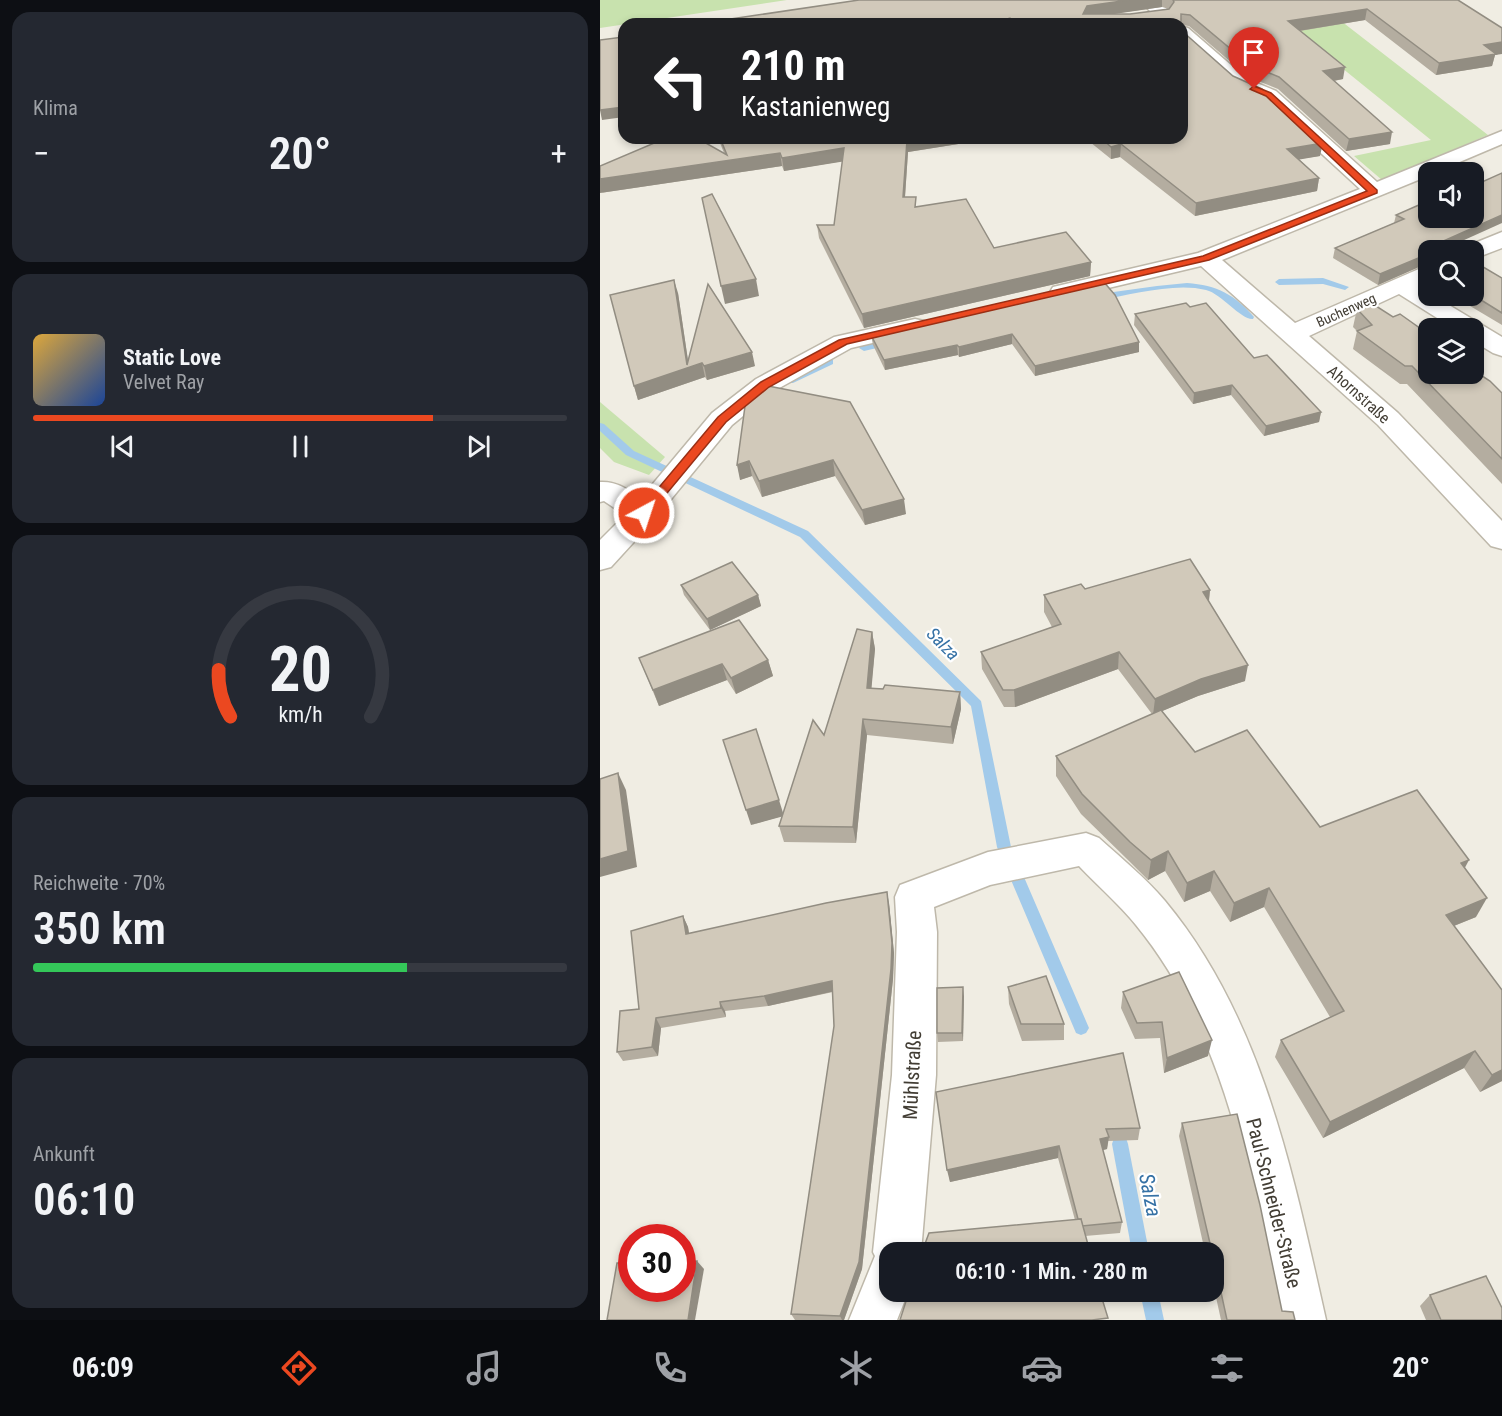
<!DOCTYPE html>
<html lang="de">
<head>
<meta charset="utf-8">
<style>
  :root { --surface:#171b24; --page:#242831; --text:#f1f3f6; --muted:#9ea1a6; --line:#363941; --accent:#eb4820 }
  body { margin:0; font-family:"Roboto Condensed",sans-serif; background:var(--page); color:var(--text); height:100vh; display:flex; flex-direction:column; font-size:22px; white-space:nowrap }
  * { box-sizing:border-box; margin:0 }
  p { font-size:20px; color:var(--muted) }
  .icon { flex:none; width:33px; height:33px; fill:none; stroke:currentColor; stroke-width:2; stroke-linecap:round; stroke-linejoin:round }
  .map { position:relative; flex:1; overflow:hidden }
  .panel { display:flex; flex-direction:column; gap:12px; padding:12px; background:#0d0f14; width:600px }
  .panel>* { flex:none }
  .top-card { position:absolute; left:18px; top:18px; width:570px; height:126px; border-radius:18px; box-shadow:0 3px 9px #0003; background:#202124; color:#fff; overflow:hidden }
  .controls { position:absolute; left:818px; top:162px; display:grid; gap:12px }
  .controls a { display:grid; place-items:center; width:66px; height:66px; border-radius:12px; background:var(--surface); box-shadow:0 3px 9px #0003; font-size:30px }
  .speed { position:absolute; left:18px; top:1224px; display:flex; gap:12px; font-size:30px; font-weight:700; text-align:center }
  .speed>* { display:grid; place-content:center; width:78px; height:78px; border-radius:50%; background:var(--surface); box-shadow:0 3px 9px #0003; line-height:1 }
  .speed .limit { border:9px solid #d22; background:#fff; color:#111 }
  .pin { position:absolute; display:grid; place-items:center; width:51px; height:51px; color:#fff; margin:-62px -26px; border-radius:50% 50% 50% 0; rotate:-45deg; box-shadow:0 0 6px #0007 }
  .pin .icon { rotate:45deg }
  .me { position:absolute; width:66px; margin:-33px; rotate:40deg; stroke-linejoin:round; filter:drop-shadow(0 0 4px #0008) }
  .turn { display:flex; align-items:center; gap:21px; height:126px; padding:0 24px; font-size:27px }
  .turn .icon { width:78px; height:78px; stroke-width:2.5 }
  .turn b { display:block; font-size:42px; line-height:51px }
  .big { font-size:45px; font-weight:600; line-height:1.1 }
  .panel .card { flex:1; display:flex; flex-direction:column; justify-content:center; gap:9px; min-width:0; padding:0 21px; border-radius:18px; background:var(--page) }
  .panel .dial { align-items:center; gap:0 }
  .dial svg { height:156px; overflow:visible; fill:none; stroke:var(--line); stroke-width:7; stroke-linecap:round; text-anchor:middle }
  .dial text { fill:var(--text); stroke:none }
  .song { display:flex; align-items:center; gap:18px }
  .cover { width:72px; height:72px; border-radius:9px; background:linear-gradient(135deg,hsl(40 70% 55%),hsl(220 70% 35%)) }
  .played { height:6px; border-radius:3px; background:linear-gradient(90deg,var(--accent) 75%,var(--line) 75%) }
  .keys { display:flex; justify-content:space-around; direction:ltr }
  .heat { display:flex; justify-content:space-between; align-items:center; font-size:33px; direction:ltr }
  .charge { height:9px; border-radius:4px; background:linear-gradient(90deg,#34c759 70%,var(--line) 0) }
  .trip { position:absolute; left:279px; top:1242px; width:345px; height:60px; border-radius:18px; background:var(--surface); box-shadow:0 3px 9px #0003; font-weight:600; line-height:60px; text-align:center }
  .dock { display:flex; height:96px; justify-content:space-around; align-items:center; background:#090b0e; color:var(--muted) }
  .dock .icon { width:42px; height:42px }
  .dock .active { color:var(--accent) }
  .dock b { font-size:27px; color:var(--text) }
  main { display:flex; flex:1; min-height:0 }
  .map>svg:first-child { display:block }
  .green { fill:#c8e2ae }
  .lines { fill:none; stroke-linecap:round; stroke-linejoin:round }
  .stream { fill:#a2caea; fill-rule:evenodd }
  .minor-casing { stroke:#beb8aa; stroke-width:3 }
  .minor { fill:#fff; fill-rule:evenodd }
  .wall { fill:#b4ada0; fill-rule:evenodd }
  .shaded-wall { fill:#928d82 }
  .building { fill:#d1c9ba; stroke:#928d82; stroke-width:1.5 }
  .route { fill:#eb4820; stroke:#992f15; stroke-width:1.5 }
  .labels { text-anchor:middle; stroke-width:4.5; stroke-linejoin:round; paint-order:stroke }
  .far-street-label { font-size:14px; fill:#423d34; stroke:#fff }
  .street-label { font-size:16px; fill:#423d34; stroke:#fff }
  .water-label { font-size:18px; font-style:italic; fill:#3571a5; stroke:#fff }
  .near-street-label { font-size:20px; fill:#423d34; stroke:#fff }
  .near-water-label { font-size:21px; font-style:italic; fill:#3571a5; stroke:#fff }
</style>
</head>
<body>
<main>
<section class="panel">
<div class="card"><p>Klima</p>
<div class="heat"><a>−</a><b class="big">20°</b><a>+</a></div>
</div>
<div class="card">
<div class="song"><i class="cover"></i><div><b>Static Love</b><p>Velvet Ray</p></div></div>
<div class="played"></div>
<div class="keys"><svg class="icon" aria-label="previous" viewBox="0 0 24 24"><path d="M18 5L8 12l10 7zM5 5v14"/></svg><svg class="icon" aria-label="pause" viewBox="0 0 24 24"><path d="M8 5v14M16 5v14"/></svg><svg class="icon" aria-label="next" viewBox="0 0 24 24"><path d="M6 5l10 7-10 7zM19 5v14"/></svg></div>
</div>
<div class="card dial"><svg viewBox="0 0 100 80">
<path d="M14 69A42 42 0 1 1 86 69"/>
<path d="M14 69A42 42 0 0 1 8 45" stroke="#eb4820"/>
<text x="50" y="56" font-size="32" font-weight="700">20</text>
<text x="50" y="72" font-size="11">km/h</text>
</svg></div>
<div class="card"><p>Reichweite · 70%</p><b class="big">350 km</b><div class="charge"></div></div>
<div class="card"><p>Ankunft</p><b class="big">06:10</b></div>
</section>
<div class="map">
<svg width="902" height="1320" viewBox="0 0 902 1320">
  <rect width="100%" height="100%" fill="#f0ede3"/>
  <g class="green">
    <polygon points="0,0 187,0 0,28"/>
    <polygon points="658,0 714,0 888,135 782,180 754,156 831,140"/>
    <polygon points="0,402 65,457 49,475 14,462 0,448"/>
  </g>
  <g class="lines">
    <g class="stream">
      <polygon points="723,278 749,287 745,290 723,284 679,285 675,282 679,279"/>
      <path d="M587,283C617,285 635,295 654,317L653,319C641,320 622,294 606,290C575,282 531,295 499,300L495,297L499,294L557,286Z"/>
      <polygon points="287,340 292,343 290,345 264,351 259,348 261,346"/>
      <polygon points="230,359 233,360 233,364 193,383 187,383 185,381"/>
      <polygon points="0,423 4,424 34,451 208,531 381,701 411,847 489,1028 486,1033 481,1035 476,1033 397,847 371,706 200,537 26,455 0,431"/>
      <polygon points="520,1136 526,1138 528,1144 549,1252 532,1252 512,1144 514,1138"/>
      <polygon points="540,1292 558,1292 564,1320 546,1320"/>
    </g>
    <g class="minor-casing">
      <g id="minor">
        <polygon points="539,0 558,0 582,24 563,24"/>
        <polygon points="582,27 588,28 647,79 676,91 777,182 902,131 902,144 836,172 828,172 828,176 622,260 695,323 828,265 828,281 818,286 828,292 828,296 834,296 902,337 902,356 893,353 873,341 873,328 853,328 799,294 709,336 798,413 902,521 902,549 891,546 778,425 601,266 462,299 453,297 450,292 453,287 598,253 760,189 662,99 633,87 582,41"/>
        <polygon points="902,232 902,248 873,259 873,250 862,250 865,247"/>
        <path d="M315,319L324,321L327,326L324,331L251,348L174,391L132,425L54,520L11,567L0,570V540L25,515L4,501L0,502V482C16,481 27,489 41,498L112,413L156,379L234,337Z"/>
        <path d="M486,833L499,838C521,858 546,878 565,901C663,1019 693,1174 726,1320H678C650,1183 627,1036 536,925C519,904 498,886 479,866L390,885L334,907L337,932L336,1075L321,1252H290V1292H308L297,1320H249L275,1256L273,1252L292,1075L297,932L295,897L300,885L388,852Z"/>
      </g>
    </g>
    <use href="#minor" class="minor"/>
  </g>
  <g class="wall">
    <path d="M259,0H858L895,55L892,66L836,75L765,20L700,31L743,79L734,81L790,144L746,151L678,89L648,77L589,26L582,25V24H97ZM562,7L569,9L530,14H511Z"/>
    <polygon points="118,138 396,138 308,152 305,197 316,206 394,248 491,262 490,276 264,328 219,238 217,225 234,225 243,161 184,171 182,166 0,193 124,153"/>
    <polygon points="485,138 582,138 720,156 699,159 719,178 717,191 595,216 520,157 511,159"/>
    <polygon points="828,201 828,263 778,285 733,258 735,248 794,223 796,215"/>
    <polygon points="828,274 828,289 823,286 825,276"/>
    <polygon points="902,278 902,325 860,300 851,304 838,296 873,296"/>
    <polygon points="503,281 539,342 539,352 435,376 412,344 359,357 358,355 285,370 273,345 271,335"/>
    <polygon points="78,293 88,361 155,366 107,380 105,377 38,400 34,386"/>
    <polygon points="590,307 721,412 719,422 664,436 631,395 593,404 534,325 535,314"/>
    <polygon points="757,309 828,374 902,393 902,484 807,384 800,384 753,349 757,331 753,327"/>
    <polygon points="146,399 306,514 265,525 235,476 162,497 152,476 140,480"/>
    <polygon points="81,585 158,595 161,606 110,630 84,595"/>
    <polygon points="485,589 610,590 609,602 645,681 598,696 562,711 595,752 720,827 865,868 876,917 854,926 902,1081 880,1092 864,1068 723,1138 675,1057 681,1040 730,1017 664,907 630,922 610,891 584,902 565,871 548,880 529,861 481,814 456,776 456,756 552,714 518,669 415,707 404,707 382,669 381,652 452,627 444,612 444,595"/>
    <polygon points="272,632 275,649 271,688 360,692 361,709 353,744 267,735 256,843 184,842 179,826 182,816 151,825 183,813 224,735"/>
    <polygon points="39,658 168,660 173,676 136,694 127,680 59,706"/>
    <polygon points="289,903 294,953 293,979 262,1269 244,1320 195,1320 191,1314 234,1026 233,992 168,1006 125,1011 126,1017 61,1028 58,1056 23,1061 17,1052 83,916 88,927 89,934"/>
    <polygon points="408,987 464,1024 464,1040 422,1041 409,1004"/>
    <polygon points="523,992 608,1056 564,1073 560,1038 535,1039 521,1008"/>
    <polygon points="364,996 363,1041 338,1042 337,1033"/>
    <polygon points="336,1092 540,1128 538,1140 508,1141 507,1149 503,1150 522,1222 520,1233 485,1236 475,1220 458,1158 350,1182"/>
    <polygon points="582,1123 682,1311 695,1320 621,1320 614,1288 614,1252 605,1252 579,1136"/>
    <polygon points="830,1295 902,1320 826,1320 820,1306"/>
  </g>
  <g class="shaded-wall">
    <polygon points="529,0 562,0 562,7 487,18 483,14 487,6"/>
    <polygon points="767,9 765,20 686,33 688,21"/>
    <polygon points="410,18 410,24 389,24"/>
    <polygon points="902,42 902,54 895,55 892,66 836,75 839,63 884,45"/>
    <polygon points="745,67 743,79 721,83 723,71"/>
    <polygon points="24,107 24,117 2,120 0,110"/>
    <polygon points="792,132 790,144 746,151 749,139"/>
    <polygon points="316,138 396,138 308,152 304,211 303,197 307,140"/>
    <polygon points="723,143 720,156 685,162 687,149"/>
    <polygon points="521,144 520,157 511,159 511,147"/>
    <polygon points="244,148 246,161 184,171 182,158"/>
    <polygon points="180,153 182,166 0,193 0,179"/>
    <polygon points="719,178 717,191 595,216 596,203"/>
    <polygon points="902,215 902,223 842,250 841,242"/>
    <polygon points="828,254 828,263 778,285 780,274"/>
    <polygon points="491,262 490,276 264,328 262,314"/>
    <polygon points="156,279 159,296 125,304 121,286"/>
    <polygon points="74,280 78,293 89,367 102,363 105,377 38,400 34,386"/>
    <polygon points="853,296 861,296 860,300 851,304"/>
    <polygon points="412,334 412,344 359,357 359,347"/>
    <polygon points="539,342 539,352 435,376 435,366"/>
    <polygon points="357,345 358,355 285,370 284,360"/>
    <polygon points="152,352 155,366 107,380 104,366"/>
    <polygon points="632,385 631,395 593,404 594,393"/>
    <polygon points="721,412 719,422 664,436 666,426"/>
    <polygon points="233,460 235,476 162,497 159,481"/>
    <polygon points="149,461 152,476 140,480 137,465"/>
    <polygon points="304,499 306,514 265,525 262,510"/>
    <polygon points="610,590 608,607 603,592"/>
    <polygon points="158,595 161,606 110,630 107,619"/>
    <polygon points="272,632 275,649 270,705 267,688"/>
    <polygon points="519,652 518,669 415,707 414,690"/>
    <polygon points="168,660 173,676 136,694 131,678"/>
    <polygon points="122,664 127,680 59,706 53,690"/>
    <polygon points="648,665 645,681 598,696 553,715 555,699 601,679"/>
    <polygon points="360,692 361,709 353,744 351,727"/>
    <polygon points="263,719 267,735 256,843 253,827"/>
    <polygon points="18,773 26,790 37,867 0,877 0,859"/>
    <polygon points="179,800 184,816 151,825 146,810"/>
    <polygon points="568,851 565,871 548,880 551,860"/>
    <polygon points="869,860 859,879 861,863"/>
    <polygon points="614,871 610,891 584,902 587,883"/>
    <polygon points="669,888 664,907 630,922 634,903"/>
    <polygon points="287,892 289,903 294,953 293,979 262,1269 244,1320 242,1320 240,1316"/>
    <polygon points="887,898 876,917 836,933 846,915"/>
    <polygon points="83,916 88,927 91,945 86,934"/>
    <polygon points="232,981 235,991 168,1006 164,996"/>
    <polygon points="363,987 364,996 363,1041 362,1033"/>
    <polygon points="120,1002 125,1011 126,1017 121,1008"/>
    <polygon points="56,1018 61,1028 58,1056 52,1047"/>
    <polygon points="612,1040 608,1056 564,1073 567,1058"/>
    <polygon points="875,1051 864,1068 723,1138 730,1122"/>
    <polygon points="902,1070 902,1081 880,1092 892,1075"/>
    <polygon points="509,1137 507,1149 499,1151 500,1139"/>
    <polygon points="459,1146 458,1158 350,1182 347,1170"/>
    <polygon points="97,1261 104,1269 95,1320 88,1320"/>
  </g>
  <g class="building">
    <polygon points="259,0 529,0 487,6 483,14 530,14 569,9 574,2 573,0 858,0 902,28 902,42 884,45 896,54 839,63 767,9 688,21 745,67 723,71 792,132 749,139 679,77 650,65 590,15 581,14 581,24 415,24 410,18 389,24 97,24"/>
    <polygon points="582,31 633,76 662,89 723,143 687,149 719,178 596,203 521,144 511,147 501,138 582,138"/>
    <polygon points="23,37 24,41 24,107 0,110 0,40"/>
    <polygon points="66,138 97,138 127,155 120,138 316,138 307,140 303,197 316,197 315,207 366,199 394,248 466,232 491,262 262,314 217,225 234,225 244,148 182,158 180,153 0,179 0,166"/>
    <polygon points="902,173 902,215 841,242 855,250 828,250 828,254 780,274 735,248 804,219 796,215 828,201 828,218 873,218 873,186"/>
    <polygon points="112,194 156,279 121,286 102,198"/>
    <polygon points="873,261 902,278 902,313 873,295"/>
    <polygon points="74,280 87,365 108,284 152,352 104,366 102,363 34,386 10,295"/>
    <polygon points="503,281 515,295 539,342 435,366 412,334 359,347 357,345 284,360 271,335"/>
    <polygon points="765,299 793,317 800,314 828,334 828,374 873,374 873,370 890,381 902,393 902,459 812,366 805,366 757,331 772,325 757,309"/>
    <polygon points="586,303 590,307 606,303 654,358 667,355 721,412 666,426 632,385 594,393 535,314"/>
    <polygon points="163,385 250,402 304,499 262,510 233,460 159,481 149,461 137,465 146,399"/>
    <polygon points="590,559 610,590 603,592 648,665 601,679 555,699 519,652 414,690 403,690 381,652 461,624 444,595 481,584 485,589"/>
    <polygon points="132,562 158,595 107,619 81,585"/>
    <polygon points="139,620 168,660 131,678 122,664 53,690 39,658"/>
    <polygon points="257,629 272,632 267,688 283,689 285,685 360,692 351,727 263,719 253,827 179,826 213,720 224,735"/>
    <polygon points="561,710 595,752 647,730 720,827 817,790 869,860 861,863 887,898 846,915 902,990 902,1070 892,1075 875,1051 730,1122 681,1040 744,1011 669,888 634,903 614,871 587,883 568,851 551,860 530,842 482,794 456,756"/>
    <polygon points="156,729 179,800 146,810 123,740"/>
    <polygon points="18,773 28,851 0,859 0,779"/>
    <polygon points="287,892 292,943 291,969 259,1262 240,1316 191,1314 234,1026 232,981 164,996 120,1002 121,1008 56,1018 52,1047 17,1052 20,1011 39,1009 31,931 83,916 86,934 226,903"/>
    <polygon points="579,972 612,1040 567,1058 562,1022 537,1023 523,992"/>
    <polygon points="446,976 464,1024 421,1024 408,987"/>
    <polygon points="363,987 362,1033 337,1033 337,988"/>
    <polygon points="523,1053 540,1128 506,1129 509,1137 500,1139 522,1222 482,1226 481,1219 478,1219 459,1146 347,1170 336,1092"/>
    <polygon points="637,1114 660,1205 682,1311 693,1312 695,1320 627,1320 614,1260 614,1252 612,1252 582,1123"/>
    <polygon points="481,1219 490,1252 322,1252 329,1233"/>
    <polygon points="97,1261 88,1320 7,1320 17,1263 32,1263 32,1288 82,1288 82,1262"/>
    <polygon points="886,1276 902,1308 902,1320 841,1320 830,1295"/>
    <polygon points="309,1292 500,1292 508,1318 492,1320 300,1320"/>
  </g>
  <polygon class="route" points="654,86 671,93 777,190 777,193 609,260 247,344 169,387 126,422 48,516 40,516 40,510 118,417 161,382 239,340 603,256 767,191 666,96 652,90 650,89"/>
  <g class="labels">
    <g class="far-street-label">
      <text transform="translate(746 310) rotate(-24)" y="5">Buchenweg</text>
    </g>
    <g class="street-label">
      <text transform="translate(759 394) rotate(42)" y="6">Ahornstraße</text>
    </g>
    <g class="water-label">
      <text transform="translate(343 644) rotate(45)" y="6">Salza</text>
    </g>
    <g class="near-street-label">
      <text transform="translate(312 1075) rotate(-87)" y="7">Mühlstraße</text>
      <text transform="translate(674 1203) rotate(76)" y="7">Paul-Schneider-Straße</text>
    </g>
    <g class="near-water-label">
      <text transform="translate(550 1195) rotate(79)" y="7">Salza</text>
    </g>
  </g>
</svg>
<div class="controls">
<a><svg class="icon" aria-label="sound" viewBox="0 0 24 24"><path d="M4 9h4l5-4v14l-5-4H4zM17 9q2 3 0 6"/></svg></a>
<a><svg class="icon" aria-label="search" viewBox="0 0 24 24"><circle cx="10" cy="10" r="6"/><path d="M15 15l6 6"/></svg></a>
<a><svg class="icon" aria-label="layers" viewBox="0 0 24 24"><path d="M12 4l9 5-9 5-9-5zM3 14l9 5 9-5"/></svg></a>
</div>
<div class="speed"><div class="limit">30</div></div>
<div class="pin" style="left:654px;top:89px;background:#d93025"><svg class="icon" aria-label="arrive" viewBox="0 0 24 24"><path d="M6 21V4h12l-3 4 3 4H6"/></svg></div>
<svg class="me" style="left:44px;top:513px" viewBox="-20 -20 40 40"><circle r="17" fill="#eb4820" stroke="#fff" stroke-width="3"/><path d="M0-11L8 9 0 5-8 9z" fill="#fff"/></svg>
<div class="trip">06:10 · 1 Min. · 280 m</div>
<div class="top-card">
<div class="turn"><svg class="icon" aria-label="left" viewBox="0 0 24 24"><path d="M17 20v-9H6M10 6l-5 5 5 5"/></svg><div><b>210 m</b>Kastanienweg</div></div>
</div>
</div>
</main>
<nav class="dock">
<b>06:09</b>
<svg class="icon active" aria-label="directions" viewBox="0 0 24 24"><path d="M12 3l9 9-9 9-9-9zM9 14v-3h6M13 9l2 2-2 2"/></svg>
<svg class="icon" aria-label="music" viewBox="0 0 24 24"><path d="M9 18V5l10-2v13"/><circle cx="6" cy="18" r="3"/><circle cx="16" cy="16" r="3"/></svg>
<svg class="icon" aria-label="phone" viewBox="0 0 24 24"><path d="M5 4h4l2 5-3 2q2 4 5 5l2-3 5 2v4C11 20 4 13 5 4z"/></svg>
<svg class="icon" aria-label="climate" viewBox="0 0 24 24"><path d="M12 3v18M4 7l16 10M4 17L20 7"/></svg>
<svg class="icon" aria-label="car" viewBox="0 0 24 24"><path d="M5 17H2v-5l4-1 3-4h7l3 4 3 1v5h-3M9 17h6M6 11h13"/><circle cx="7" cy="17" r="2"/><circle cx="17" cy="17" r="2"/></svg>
<svg class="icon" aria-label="filters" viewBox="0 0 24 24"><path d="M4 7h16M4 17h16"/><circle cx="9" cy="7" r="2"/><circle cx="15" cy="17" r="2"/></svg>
<b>20°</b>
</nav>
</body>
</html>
